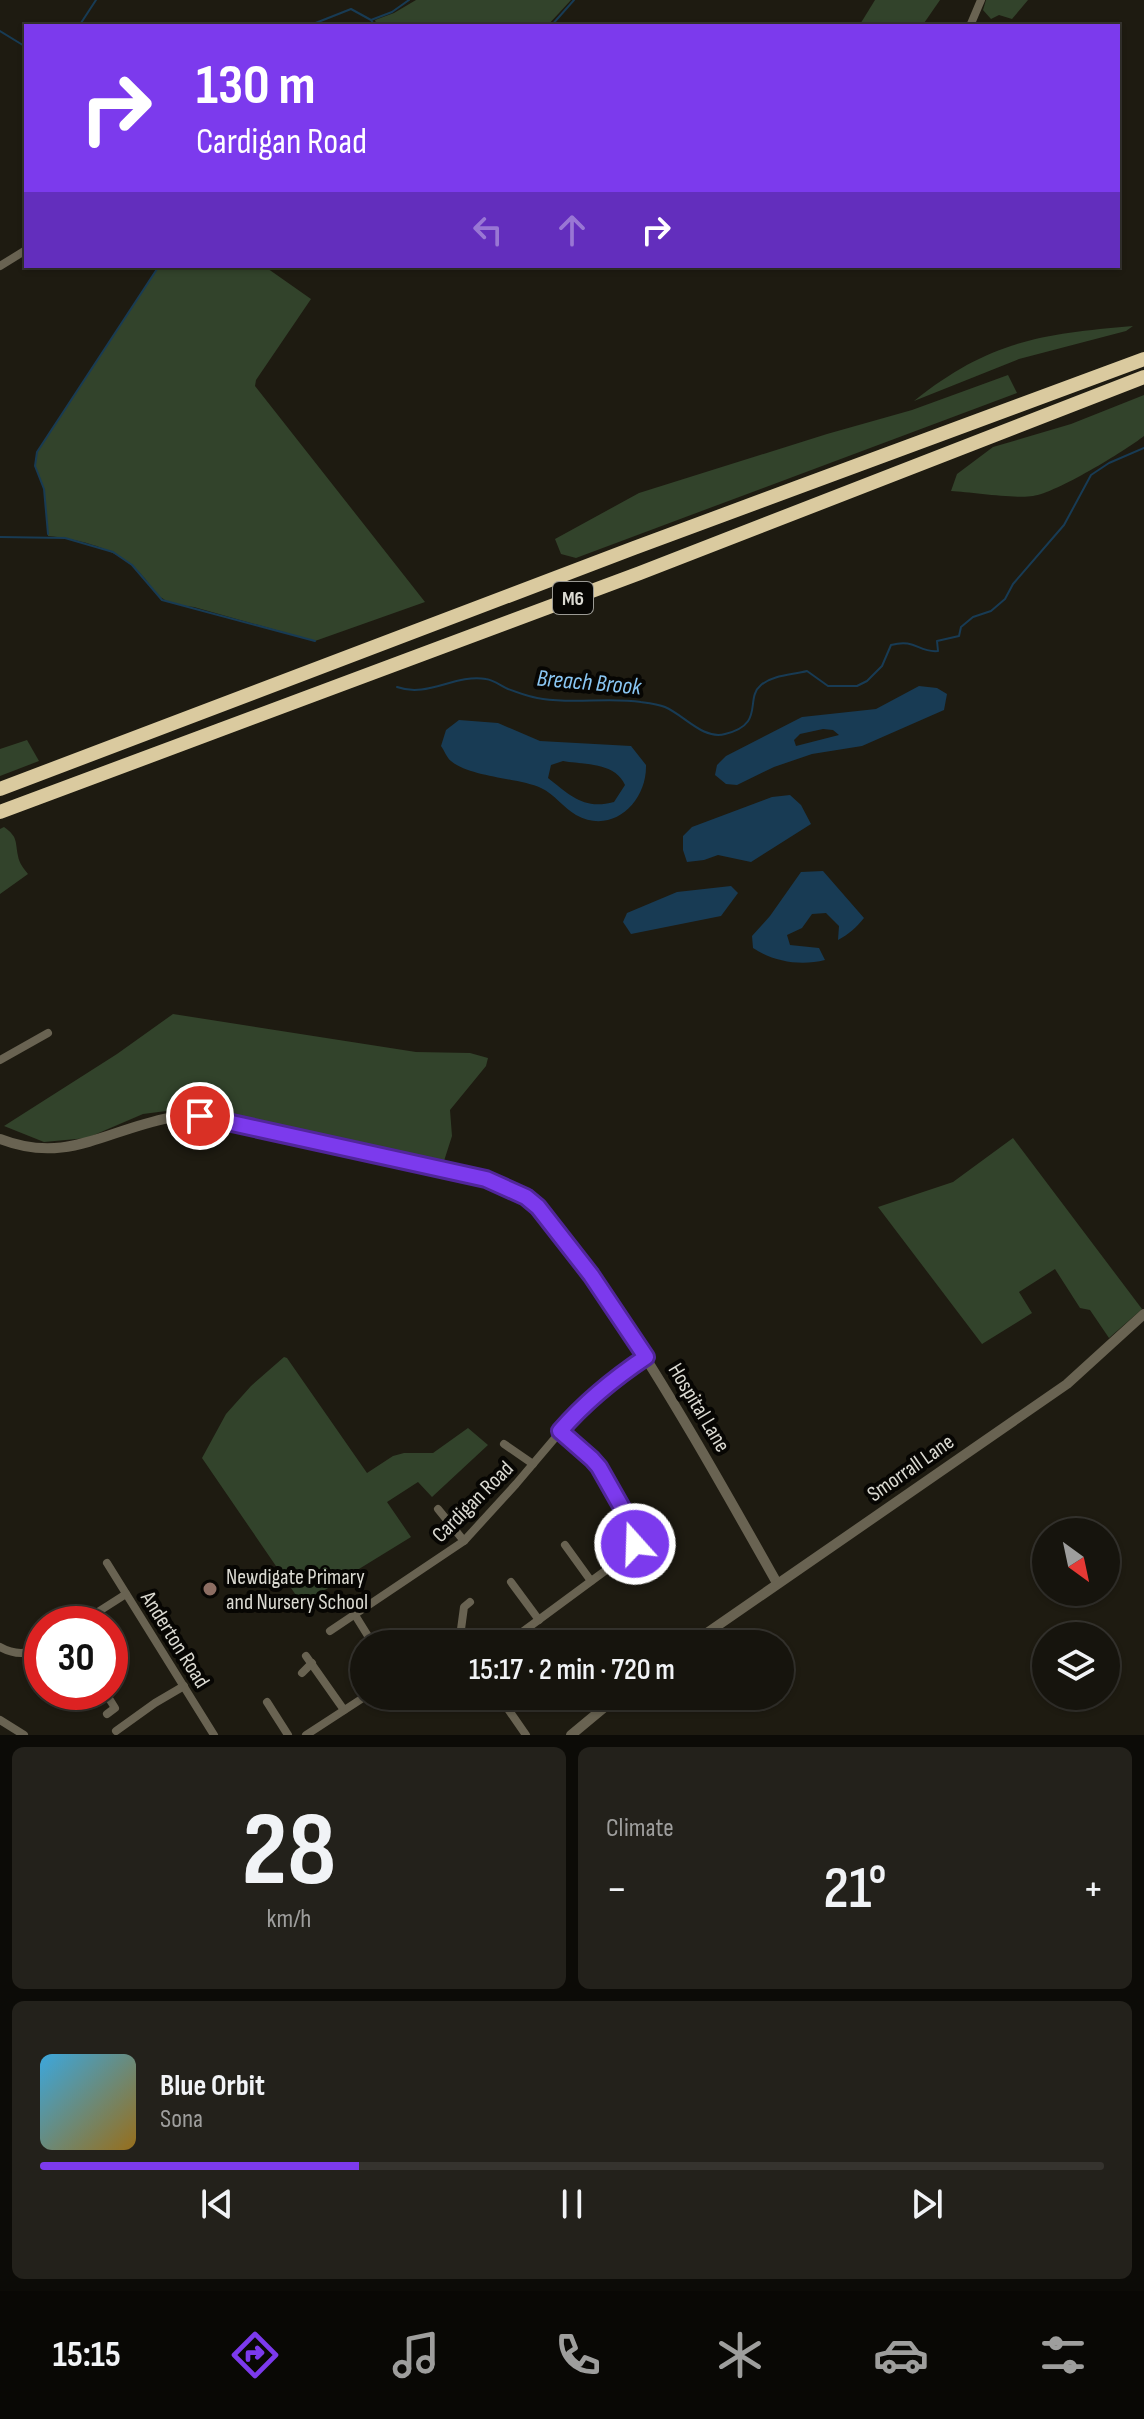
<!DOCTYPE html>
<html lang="en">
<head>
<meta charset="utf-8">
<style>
  :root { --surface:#16140d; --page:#23211b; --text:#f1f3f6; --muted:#9e9e9d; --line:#35332e; --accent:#7c3aed }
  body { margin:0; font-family:"Sofia Sans Condensed",sans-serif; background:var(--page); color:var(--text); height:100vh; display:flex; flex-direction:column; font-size:30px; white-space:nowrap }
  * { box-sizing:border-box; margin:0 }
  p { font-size:26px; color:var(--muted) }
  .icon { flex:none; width:44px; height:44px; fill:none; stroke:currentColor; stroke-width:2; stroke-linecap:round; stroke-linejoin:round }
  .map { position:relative; height:1735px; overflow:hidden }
  .details { display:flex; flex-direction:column; gap:12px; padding:12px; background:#0c0b07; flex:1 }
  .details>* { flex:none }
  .top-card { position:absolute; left:24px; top:24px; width:1096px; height:244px; border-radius:0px; box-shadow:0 2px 6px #0004,0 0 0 2px var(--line); background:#7c3aed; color:#fff; overflow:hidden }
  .needle { width:52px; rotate:147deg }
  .fabs { position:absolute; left:1032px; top:1518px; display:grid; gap:16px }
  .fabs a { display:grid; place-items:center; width:88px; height:88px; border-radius:50%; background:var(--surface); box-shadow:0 2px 6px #0004,0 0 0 2px var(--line); font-size:40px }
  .speed { position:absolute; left:24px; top:1606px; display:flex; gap:16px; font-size:40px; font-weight:700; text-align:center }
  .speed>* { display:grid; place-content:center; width:104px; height:104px; border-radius:50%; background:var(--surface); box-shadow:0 2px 6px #0004,0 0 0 2px var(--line); line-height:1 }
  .speed .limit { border:12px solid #d22; background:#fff; color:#111 }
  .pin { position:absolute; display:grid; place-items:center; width:68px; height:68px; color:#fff; margin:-34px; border:4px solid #fff; border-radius:50%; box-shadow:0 2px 8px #0007 }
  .me { position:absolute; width:88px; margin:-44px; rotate:340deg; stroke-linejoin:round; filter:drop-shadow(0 0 6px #0008) }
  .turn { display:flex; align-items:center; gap:28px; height:168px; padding:0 40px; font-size:36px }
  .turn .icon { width:104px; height:104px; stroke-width:2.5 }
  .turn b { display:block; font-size:56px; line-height:68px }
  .lanes { display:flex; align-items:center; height:76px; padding:0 40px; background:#0003; justify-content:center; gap:40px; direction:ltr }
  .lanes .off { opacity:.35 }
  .big { font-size:60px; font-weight:600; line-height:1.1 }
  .details .tile { flex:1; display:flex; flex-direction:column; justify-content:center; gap:12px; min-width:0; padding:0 28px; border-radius:12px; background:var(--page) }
  .details .dial { align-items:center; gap:0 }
  .dial b { font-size:104px; line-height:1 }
  .song { display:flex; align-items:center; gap:24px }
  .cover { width:96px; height:96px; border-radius:12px; background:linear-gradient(135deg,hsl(200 70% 55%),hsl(40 70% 35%)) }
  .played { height:8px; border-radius:4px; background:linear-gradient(90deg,var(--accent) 30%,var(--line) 30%) }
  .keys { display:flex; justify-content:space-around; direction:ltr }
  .heat { display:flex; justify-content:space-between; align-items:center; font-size:44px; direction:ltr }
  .details .tiles { flex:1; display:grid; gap:12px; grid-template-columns:1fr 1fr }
  .tile:last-child { grid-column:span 2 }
  .trip { position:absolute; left:350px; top:1630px; width:444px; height:80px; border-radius:40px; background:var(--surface); box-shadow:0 2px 6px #0004,0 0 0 2px var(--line); font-weight:600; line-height:80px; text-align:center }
  .tab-bar { display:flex; height:128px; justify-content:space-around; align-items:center; background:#090805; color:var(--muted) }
  .tab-bar .icon { width:56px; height:56px }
  .tab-bar .selected { color:var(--accent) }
  .tab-bar b { font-size:36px; color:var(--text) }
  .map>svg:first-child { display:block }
  .green { fill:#32432b }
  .water { fill:#183b54; fill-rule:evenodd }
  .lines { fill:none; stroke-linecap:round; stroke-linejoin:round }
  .stream { stroke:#183b54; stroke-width:2 }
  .minor { stroke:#696352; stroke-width:8 }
  .tertiary { stroke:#696352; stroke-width:10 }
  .motorway { stroke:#daca9f; stroke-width:14 }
  .route-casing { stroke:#51269a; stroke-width:20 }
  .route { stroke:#7c3aed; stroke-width:14 }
  .education-dot { fill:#8d6e63; stroke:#070603; stroke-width:3 }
  .labels { text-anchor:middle; stroke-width:8; stroke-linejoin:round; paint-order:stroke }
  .shield { fill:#070603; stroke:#9b9a94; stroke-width:2 }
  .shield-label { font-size:20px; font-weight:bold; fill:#dbdad2 }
  .street-label { font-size:22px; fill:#dbdad2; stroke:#070603 }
  .poi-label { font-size:22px; fill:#dbdad2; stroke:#070603; text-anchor:start }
  .water-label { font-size:24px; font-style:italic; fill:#8ac7f4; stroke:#070603 }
</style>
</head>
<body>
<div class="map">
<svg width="1144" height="1735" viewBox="0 0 1144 1735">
  <rect width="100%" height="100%" fill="#1e1b11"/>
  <g class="green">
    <polygon points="416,0 571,0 547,26 377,26 375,20 394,13"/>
    <polygon points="875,0 940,0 922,26 859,26"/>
    <polygon points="986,0 1028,0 1012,19 999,15 991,19 983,10"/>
    <path d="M159,266H264L311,299L256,380L255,386L425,602L315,641L194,607C149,603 159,587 130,564C108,546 76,539 48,536L44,489L35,466L37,452Z"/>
    <path d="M1133,326L1126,331L1019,359L914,401C989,341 1041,334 1133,326Z"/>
    <polygon points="1008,375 1017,393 576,558 561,554 555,539 639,493 827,434 912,410"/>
    <path d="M1144,395V436C1125,451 1056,493 1033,496C1015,499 971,492 951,491L957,474L993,447L1071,424Z"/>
    <polygon points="27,740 39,761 0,776 0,749"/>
    <path d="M4,827C18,837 15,841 18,856C19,863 24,869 28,874L0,894V829Z"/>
    <polygon points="173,1014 416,1052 470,1053 488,1058 486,1066 450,1110 452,1136 444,1161 197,1107 143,1114 87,1138 44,1142 4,1126 117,1054"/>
    <polygon points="1013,1138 1142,1309 1109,1338 1090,1310 1080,1308 1055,1269 1019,1292 1032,1313 982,1344 878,1207 953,1182"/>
    <polygon points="284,1357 287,1358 367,1473 393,1456 404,1453 433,1453 468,1428 488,1445 432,1497 418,1482 387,1502 411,1537 302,1604 202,1458 226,1414 251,1386"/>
  </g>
  <g class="water">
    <path d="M919,686L937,688L947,694L944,710L862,746L812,754L774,767L737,785L726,784L715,775L717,765L726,756L802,717L876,709ZM823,729L833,730L839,735L796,746L794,740L800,734Z"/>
    <path d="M459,720L498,723L540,741L631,746L646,765C647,803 612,835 576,815C564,808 554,794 541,788C519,778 469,777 451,761C447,758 444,750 441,746L446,730ZM563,761C585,765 615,762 625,785L614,802C584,810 571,796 548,778L551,765Z"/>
    <polygon points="790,795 801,805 811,824 751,862 718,855 704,860 687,862 683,850 683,836 692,827 772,797"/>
    <path d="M823,871L864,918C856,928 849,934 838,940L839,926L826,913L812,914L802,928L787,935L790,945L819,948L825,960C801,966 774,962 753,948L752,936L770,916L801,872Z"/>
    <polygon points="731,886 738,893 721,916 631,934 623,922 627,913 677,892"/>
  </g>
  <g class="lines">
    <g class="stream">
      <polyline points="371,20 392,12 409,0"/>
      <polyline points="79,26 96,0"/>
      <polyline points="308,26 351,9 371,20 375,26"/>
      <polyline points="551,26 574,0"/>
      <polyline points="0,31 26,47"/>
      <polyline points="48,534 44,489 35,466 37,452 159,266"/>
      <polyline points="0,537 65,538 113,552 132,565 162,600 315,641"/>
      <path d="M397,687C428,698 454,674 486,679C494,680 501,686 508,689C519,693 532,698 543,699C575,704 609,697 641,702C649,703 658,704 665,707C684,715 703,740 725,734C766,724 744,699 761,685C773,675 792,675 807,671L828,686H857L867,681L882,666L891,645C916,638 918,653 938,651L937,641L959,636L961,627L973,617L991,611L1005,599L1013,584L1064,525L1091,475L1109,463L1144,448"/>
    </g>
    <g class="minor">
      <polyline points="970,26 981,0"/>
      <polyline points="0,266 26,250"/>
      <polyline points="0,1060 48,1033"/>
      <polyline points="504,1444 533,1464"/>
      <polyline points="438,1509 464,1541"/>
      <polyline points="565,1545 591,1581"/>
      <polyline points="107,1563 214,1735"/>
      <polyline points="511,1582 539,1620"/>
      <polyline points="355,1615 373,1644"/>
      <polyline points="79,1624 126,1594"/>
      <polyline points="330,1631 464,1541 516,1484 583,1405 609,1381 646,1357"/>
      <polyline points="449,1644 454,1644"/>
      <polyline points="459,1644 464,1607 470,1602"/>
      <polyline points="506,1644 632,1551 636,1540 636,1533 599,1467 592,1459 560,1431"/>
      <path d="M0,1647C14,1655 28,1655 42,1647"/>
      <polyline points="306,1656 344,1710"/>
      <polyline points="302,1673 312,1663"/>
      <polyline points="105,1692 115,1708 107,1714"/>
      <polyline points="499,1696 526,1735"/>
      <polyline points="267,1702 288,1735"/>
      <polyline points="0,1720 24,1735"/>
      <polyline points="116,1731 155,1703 184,1686"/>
      <polyline points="306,1735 366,1696"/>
    </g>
    <g class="tertiary">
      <path d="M0,1139C66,1165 106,1130 169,1118C179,1116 190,1117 200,1116L486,1179C502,1186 521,1192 534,1204C560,1227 592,1276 612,1306C672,1396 724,1489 777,1583"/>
      <polyline points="691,1644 1067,1384 1144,1314"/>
      <polyline points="571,1735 618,1696"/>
    </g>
    <g class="motorway">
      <polyline points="0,789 634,548 1144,359"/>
      <polyline points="0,812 640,573 1144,377"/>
    </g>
  </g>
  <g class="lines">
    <g class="route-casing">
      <path id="route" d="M200,1116L486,1179L526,1197L538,1207L591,1275L646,1357C613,1379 586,1401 560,1431L592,1459L599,1467L634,1529L635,1544"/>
    </g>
    <use href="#route" class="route"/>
  </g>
  <circle class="education-dot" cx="210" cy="1589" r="8"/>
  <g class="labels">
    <rect class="shield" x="553" y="582" width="40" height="32" rx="6"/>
    <g class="shield-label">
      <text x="573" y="605">M6</text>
    </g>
    <g class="street-label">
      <text transform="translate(700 1407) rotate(59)" y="8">Hospital Lane</text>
      <text transform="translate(910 1467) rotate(-35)" y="8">Smorrall Lane</text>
      <text transform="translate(472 1501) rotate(-45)" y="8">Cardigan Road</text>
      <text transform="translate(176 1639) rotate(58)" y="8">Anderton Road</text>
    </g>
    <g class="poi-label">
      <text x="226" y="1584">Newdigate Primary<tspan x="226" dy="25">and Nursery School</tspan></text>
    </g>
    <g class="water-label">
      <text transform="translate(589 682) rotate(5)" y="8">Breach Brook</text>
    </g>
  </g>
</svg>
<div class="fabs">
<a><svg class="needle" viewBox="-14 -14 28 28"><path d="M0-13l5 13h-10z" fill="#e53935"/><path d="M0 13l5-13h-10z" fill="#9e9e9d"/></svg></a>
<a><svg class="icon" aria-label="layers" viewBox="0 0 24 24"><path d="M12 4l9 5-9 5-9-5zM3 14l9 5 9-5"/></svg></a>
</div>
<div class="speed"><div class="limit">30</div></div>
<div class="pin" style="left:200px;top:1116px;background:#d93025"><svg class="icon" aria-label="arrive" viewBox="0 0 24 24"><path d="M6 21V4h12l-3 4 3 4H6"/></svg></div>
<svg class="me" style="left:635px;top:1544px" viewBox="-20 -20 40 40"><circle r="17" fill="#7c3aed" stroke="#fff" stroke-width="3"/><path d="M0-11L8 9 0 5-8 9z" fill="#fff"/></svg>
<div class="trip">15:17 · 2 min · 720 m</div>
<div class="top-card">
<div class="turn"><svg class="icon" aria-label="right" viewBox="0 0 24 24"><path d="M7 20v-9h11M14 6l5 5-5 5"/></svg><div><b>130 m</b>Cardigan Road</div></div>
<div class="lanes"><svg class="icon off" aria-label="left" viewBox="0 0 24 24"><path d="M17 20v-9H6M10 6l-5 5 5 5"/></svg><svg class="icon off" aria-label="ahead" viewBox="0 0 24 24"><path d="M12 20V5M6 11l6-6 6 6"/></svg><svg class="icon" aria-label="right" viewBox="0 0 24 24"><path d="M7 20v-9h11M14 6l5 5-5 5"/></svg></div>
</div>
</div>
<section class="details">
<div class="tiles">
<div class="tile dial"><b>28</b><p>km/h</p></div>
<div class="tile"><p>Climate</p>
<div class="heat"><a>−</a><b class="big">21°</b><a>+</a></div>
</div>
<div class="tile">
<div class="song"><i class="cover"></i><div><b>Blue Orbit</b><p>Sona</p></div></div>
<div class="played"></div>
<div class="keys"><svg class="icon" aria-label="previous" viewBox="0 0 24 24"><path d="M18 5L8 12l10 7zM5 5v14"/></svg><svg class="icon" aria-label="pause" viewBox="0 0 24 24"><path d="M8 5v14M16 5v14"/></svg><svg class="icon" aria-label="next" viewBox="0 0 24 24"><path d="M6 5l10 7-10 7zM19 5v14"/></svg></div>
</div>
</div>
</section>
<nav class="tab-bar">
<b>15:15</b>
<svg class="icon selected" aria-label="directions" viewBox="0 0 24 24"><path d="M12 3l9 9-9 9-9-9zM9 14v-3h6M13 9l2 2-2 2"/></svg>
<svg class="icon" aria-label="music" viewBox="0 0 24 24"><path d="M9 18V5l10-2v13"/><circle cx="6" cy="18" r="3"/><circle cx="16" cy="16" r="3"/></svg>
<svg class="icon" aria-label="phone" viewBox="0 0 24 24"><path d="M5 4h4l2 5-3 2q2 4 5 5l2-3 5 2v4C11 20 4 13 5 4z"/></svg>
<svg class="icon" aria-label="climate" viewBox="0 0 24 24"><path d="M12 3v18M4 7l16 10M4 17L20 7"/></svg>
<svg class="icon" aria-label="car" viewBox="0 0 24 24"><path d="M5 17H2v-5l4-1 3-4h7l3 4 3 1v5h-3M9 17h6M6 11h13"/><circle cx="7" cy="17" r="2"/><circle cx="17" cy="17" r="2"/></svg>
<svg class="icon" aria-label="filters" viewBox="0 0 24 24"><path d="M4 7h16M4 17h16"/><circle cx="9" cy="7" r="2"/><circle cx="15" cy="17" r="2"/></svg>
</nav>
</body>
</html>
